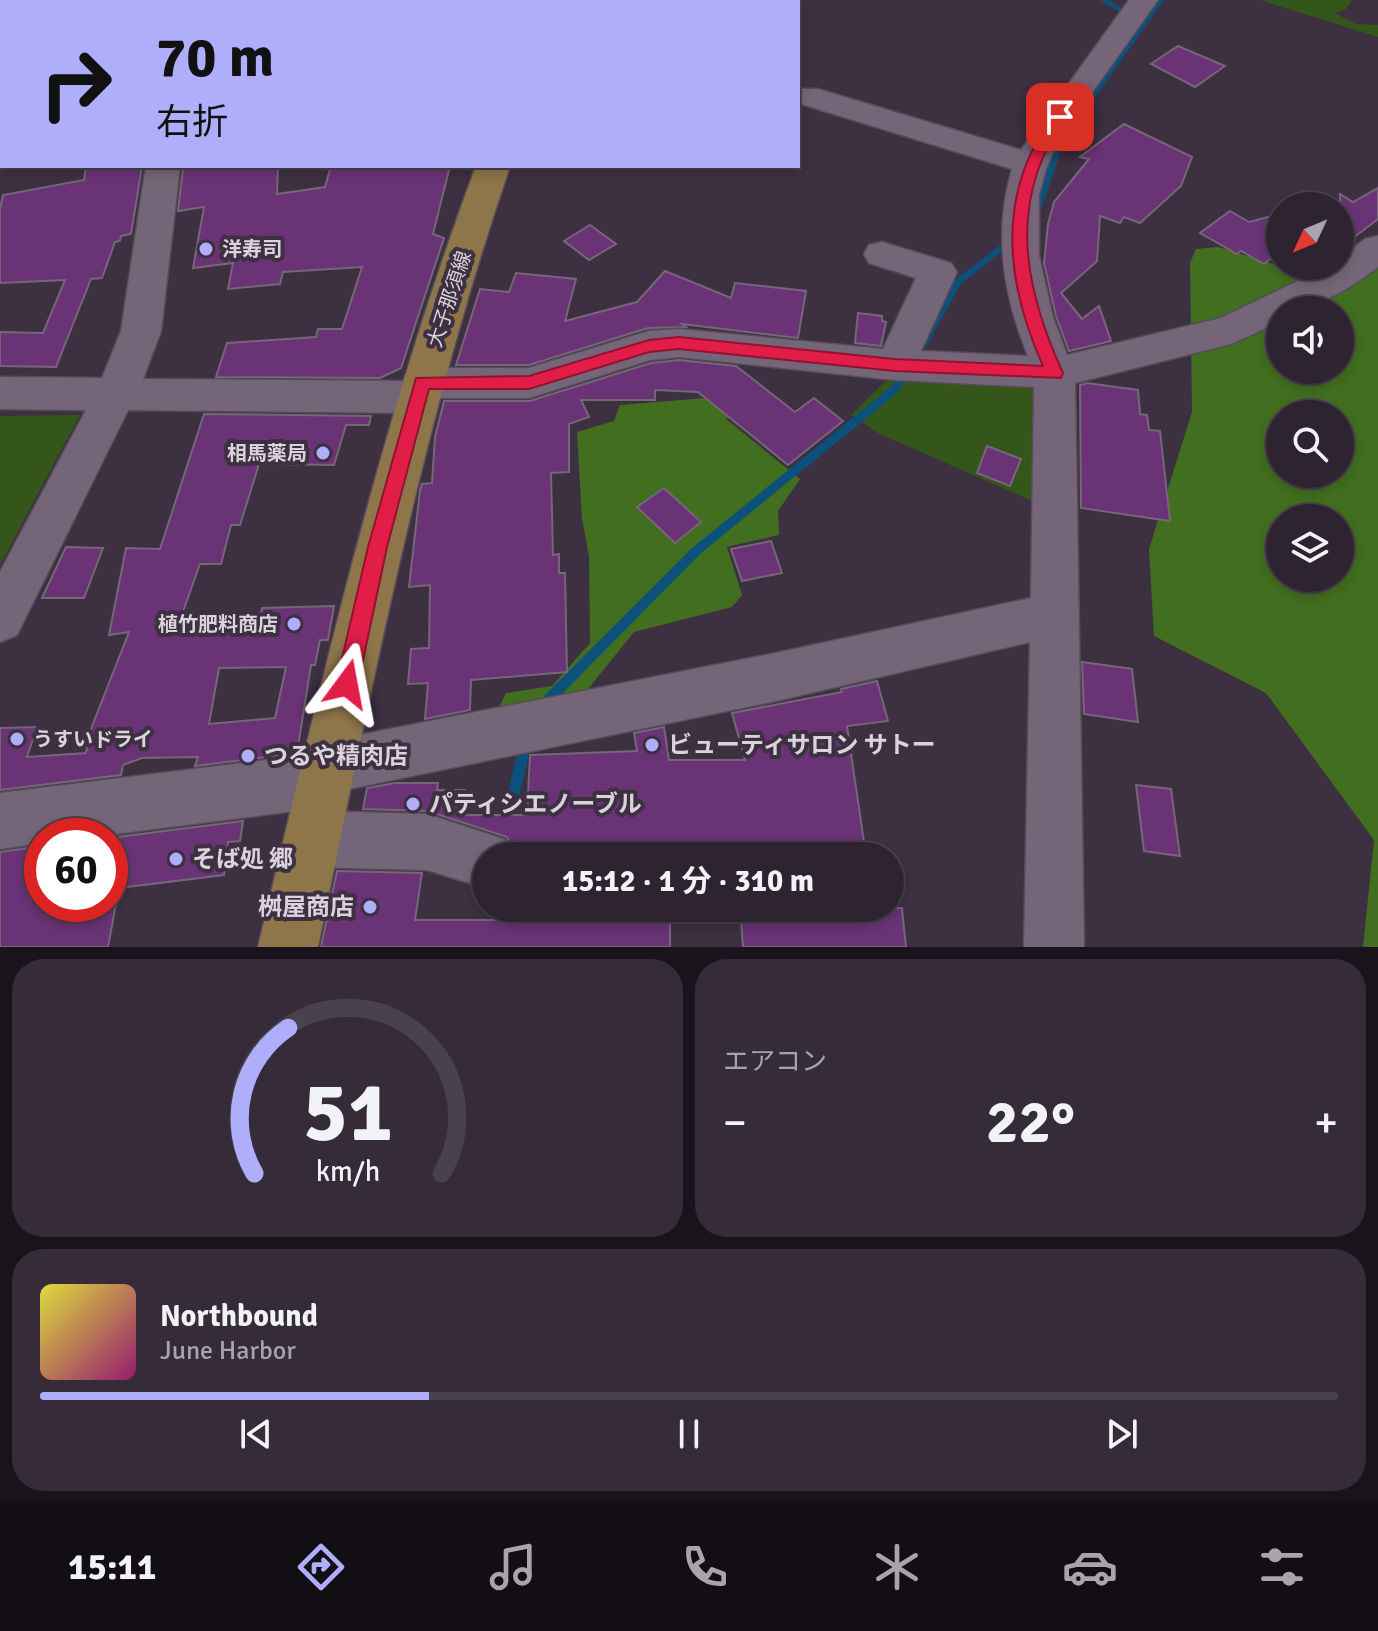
<!DOCTYPE html>
<html lang="ja">
<head>
<meta charset="utf-8">
<style>
  :root { --surface:#2e2431; --page:#362c39; --text:#f1f3f6; --muted:#a7a4ab; --line:#49414d; --accent:#afaefa }
  body { margin:0; font-family:Signika,"Noto Sans JP",sans-serif; background:var(--page); color:var(--text); height:100vh; display:flex; flex-direction:column; font-size:30px; white-space:nowrap }
  * { box-sizing:border-box; margin:0 }
  p { font-size:26px; color:var(--muted) }
  .icon { flex:none; width:44px; height:44px; fill:none; stroke:currentColor; stroke-width:2; stroke-linecap:round; stroke-linejoin:round }
  .map { position:relative; height:947px; overflow:hidden }
  .side { display:flex; flex-direction:column; gap:12px; padding:12px; background:#19141b; flex:1 }
  .side>* { flex:none }
  .banner { position:absolute; left:0px; top:0px; width:800px; height:168px; box-shadow:0 4px 12px #0003,0 0 0 2px var(--line); background:#afaefa; color:#111; overflow:hidden }
  .needle { width:52px; rotate:226deg }
  .controls { position:absolute; left:1266px; top:192px; display:grid; gap:16px }
  .controls a { display:grid; place-items:center; width:88px; height:88px; border-radius:50%; background:var(--surface); box-shadow:0 4px 12px #0003,0 0 0 2px var(--line); font-size:40px }
  .speed { position:absolute; left:24px; top:818px; display:flex; gap:16px; font-size:40px; font-weight:700; text-align:center }
  .speed>* { display:grid; place-content:center; width:104px; height:104px; border-radius:50%; background:var(--surface); box-shadow:0 4px 12px #0003,0 0 0 2px var(--line); line-height:1 }
  .speed .limit { border:12px solid #d22; background:#fff; color:#111 }
  .pin { position:absolute; display:grid; place-items:center; width:68px; height:68px; color:#fff; margin:-34px; border-radius:16px; box-shadow:0 4px 12px #0006 }
  .me { position:absolute; width:88px; margin:-44px; rotate:13deg; stroke-linejoin:round; filter:drop-shadow(0 0 6px #0008) }
  .turn { display:flex; align-items:center; gap:28px; height:168px; padding:0 24px; font-size:36px }
  .turn .icon { width:104px; height:104px; stroke-width:2.5 }
  .turn b { display:block; font-size:56px; line-height:68px }
  .big { font-size:60px; font-weight:700; line-height:1.1 }
  .side .widget { flex:1; display:flex; flex-direction:column; justify-content:center; gap:12px; min-width:0; padding:0 28px; border-radius:32px; background:var(--page) }
  .side .dial { align-items:center; gap:0 }
  .dial svg { height:208px; overflow:visible; fill:none; stroke:var(--line); stroke-width:7; stroke-linecap:round; text-anchor:middle }
  .dial text { fill:var(--text); stroke:none }
  .song { display:flex; align-items:center; gap:24px }
  .cover { width:96px; height:96px; border-radius:12px; background:linear-gradient(135deg,hsl(60 70% 55%),hsl(320 70% 35%)) }
  .played { height:8px; border-radius:4px; background:linear-gradient(90deg,var(--accent) 30%,var(--line) 30%) }
  .keys { display:flex; justify-content:space-around; direction:ltr }
  .heat { display:flex; justify-content:space-between; align-items:center; font-size:44px; direction:ltr }
  .side .tiles { flex:1; display:grid; gap:12px; grid-template-columns:1fr 1fr }
  .widget:last-child { grid-column:span 2 }
  .trip { position:absolute; left:472px; top:842px; width:432px; height:80px; border-radius:40px; background:var(--surface); box-shadow:0 4px 12px #0003,0 0 0 2px var(--line); font-weight:700; line-height:80px; text-align:center }
  .menu { display:flex; height:128px; justify-content:space-around; align-items:center; background:#120e14; color:var(--muted) }
  .menu .icon { width:56px; height:56px }
  .menu .current { color:var(--accent) }
  .menu b { font-size:36px; color:var(--text) }
  .map>svg:first-child { display:block }
  .green { fill:#34561a }
  .forest { fill:#426e1f; fill-rule:evenodd }
  .lines { fill:none; stroke-linecap:round; stroke-linejoin:round }
  .stream { fill:#0c517c; fill-rule:evenodd }
  .building { fill:#693375; stroke:#756679; stroke-width:2; fill-rule:evenodd }
  .minor-casing { stroke:#574c5a; stroke-width:3 }
  .major-casing { stroke:#574c5a; stroke-width:3 }
  .minor { fill:#746678; fill-rule:evenodd }
  .major { fill:#8e764a; fill-rule:evenodd }
  .route { fill:#e11d48; stroke:#92132f; stroke-width:2 }
  .poi-dot { fill:#afaefa; stroke:#3d3041; stroke-width:3 }
  .labels { text-anchor:middle; stroke-width:8; stroke-linejoin:round; paint-order:stroke }
  .poi-label { font-size:20px; font-weight:bold; fill:#dad2dd; stroke:#3d3041; text-anchor:start }
  .street-label { font-size:20px; fill:#dad2dd; stroke:#3d3041 }
  .near-poi-label { font-size:24px; font-weight:bold; fill:#dad2dd; stroke:#3d3041; text-anchor:start }
</style>
</head>
<body>
<div class="map">
<svg width="1378" height="947" viewBox="0 0 1378 947">
  <rect width="100%" height="100%" fill="#3d3041"/>
  <g class="green">
    <polygon points="1260,0 1352,0 1346,9 1335,13 1356,24 1378,25 1378,37"/>
    <polygon points="887,380 1045,386 1046,507 878,433 851,415"/>
    <polygon points="80,415 0,565 0,416"/>
  </g>
  <g class="forest">
    <path d="M1218,247L1280,266L1341,267L1378,248V947H1363L1374,840L1266,693L1154,636L1149,549L1192,412L1190,263L1196,249ZM1280,310H1340V370H1280ZM1280,414H1340V474H1280ZM1280,518H1340V578H1280Z"/>
    <polygon points="706,398 747,402 726,419 800,479 778,511 779,535 727,547 742,595 732,607 634,632 571,710 505,722 499,707 506,693 552,686 590,643 589,556 582,519 577,432 614,421 620,405"/>
  </g>
  <g class="lines">
    <g class="stream">
      <polygon points="1100,0 1108,0 1135,17 1130,18"/>
      <polygon points="1158,0 1164,0 1064,141 1042,207 1041,209 1035,209 1034,207 1056,141"/>
      <polygon points="999,246 1003,249 1002,251 960,285 926,347 920,347 918,345 954,281"/>
      <polygon points="906,369 911,372 897,393 700,554 553,703 549,705 545,703 543,699 545,695 692,548 891,387 903,370"/>
      <polygon points="524,744 528,746 530,750 517,805 515,809 511,811 507,809 505,805 518,750 520,746"/>
    </g>
  </g>
  <g class="building">
    <polygon points="1178,46 1225,66 1195,87 1151,64"/>
    <polygon points="1124,124 1192,157 1181,186 1140,223 1124,217 1120,223 1100,216 1097,261 1061,293 1082,319 1099,306 1111,341 1069,351 1056,316 1044,263 1048,224 1054,202 1089,159 1080,157"/>
    <polygon points="86,166 142,166 131,234 121,236 120,241 115,242 102,278 91,279 56,367 0,366 0,332 43,333 65,280 0,283 0,209 3,195 84,180"/>
    <polygon points="204,166 278,166 277,194 325,187 331,166 450,166 433,234 444,238 401,368 380,378 216,377 227,343 316,337 318,329 342,329 362,267 283,272 280,284 228,289 233,263 193,268 204,207 178,211 183,169"/>
    <polygon points="1378,188 1378,219 1340,248 1340,194 1353,202"/>
    <polygon points="1230,211 1249,222 1280,214 1280,251 1264,264 1241,251 1237,254 1200,233"/>
    <polygon points="590,225 616,244 589,260 564,241"/>
    <polygon points="665,271 731,298 735,283 806,291 798,338 682,324 686,327 648,328 529,365 456,365 480,289 509,292 516,273 576,279 565,321 637,302"/>
    <polygon points="858,313 882,316 882,321 886,322 881,346 855,343"/>
    <polygon points="679,360 736,366 795,412 814,398 843,421 788,465 698,392 655,390 655,400 581,400 589,417 569,424 569,472 551,473 553,555 559,554 559,573 565,573 567,672 471,680 470,710 425,719 428,683 408,684 411,649 429,648 430,585 409,587 420,490 422,484 432,483 435,437 444,401 530,401 651,363"/>
    <polygon points="1087,383 1138,390 1140,414 1147,415 1149,430 1160,431 1170,521 1081,508 1080,385"/>
    <path d="M204,414L371,416L369,425H346L334,465L259,464L240,525H231L221,564H200L176,631L259,621L262,608L334,606L328,640H320L315,665H311L297,753L195,766L198,757L142,758L123,765L121,775L0,790V728L37,727L27,757L86,753L89,734L129,632L109,635L126,548L160,549ZM286,667L275,718L209,724L219,668Z"/>
    <polygon points="987,446 1021,459 1010,486 977,473"/>
    <polygon points="664,488 701,522 675,543 637,507"/>
    <polygon points="771,541 782,573 742,581 731,549"/>
    <polygon points="66,547 103,548 84,598 42,598"/>
    <polygon points="1082,662 1132,669 1138,722 1084,714"/>
    <polygon points="877,681 888,721 847,726 866,856 685,856 684,843 511,845 507,837 428,811 363,809 367,788 395,783 438,783 437,790 465,790 462,815 527,815 530,755 637,751 634,733 664,727 669,760 745,760 732,713 842,692 841,689"/>
    <polygon points="1136,785 1171,789 1180,856 1144,851"/>
    <polygon points="243,821 240,841 228,842 224,875 110,889 110,838"/>
    <polygon points="42,846 42,904 116,904 108,947 0,947 0,852"/>
    <polygon points="337,871 422,873 415,920 497,920 498,908 670,908 670,947 321,947"/>
    <polygon points="740,908 902,908 906,947 743,947"/>
  </g>
  <g class="lines">
    <g class="minor-casing">
      <g id="minor">
        <rect x="171" y="0" width="28" height="2"/>
        <path d="M1129,0H1158L1059,139L1046,169L1039,195V256L1053,317L1067,355L1221,318L1328,266H1340V258L1365,239L1378,236V267C1349,289 1317,310 1280,310V322L1231,344L1075,383L1084,947H1024L1030,642L776,701L349,789L345,799L326,807L99,836H42V843L0,849V793L307,755L310,748L329,741L776,653L1031,598L1034,387L895,380L679,357L650,360L529,398H437L432,408L417,413L128,410L17,635L0,642V572L86,410L0,409V377L102,378L121,331L146,166H180L161,331L143,379L403,381L407,372L422,368H529L649,331L679,329L883,349L916,278L869,263L864,254L869,245L882,242L951,263L957,272L921,351L1028,356C1003,295 993,233 1012,169L798,103V89H818L1021,150Z"/>
        <polygon points="0,147 2,166 9,166 0,168"/>
        <polygon points="312,811 427,814 506,840 513,856 486,856 486,888 427,870 312,867 292,859 284,839 292,819"/>
      </g>
    </g>
    <g class="major-casing">
      <path id="major" d="M476,166H510C423,421 372,684 318,947H258C321,683 381,420 476,166Z"/>
    </g>
    <use href="#minor" class="minor"/>
    <use href="#major" class="major"/>
  </g>
  <path class="route" d="M1055,114L1066,117C1007,199 1023,286 1063,373L1061,378L895,371L679,349L649,352L529,389H429L387,547L358,684L354,691L347,694L340,691L336,684L368,547L416,378L529,376L649,340L679,337L895,359L1043,366C1005,281 995,192 1055,114Z"/>
  <g class="poi-dot">
    <circle cx="206" cy="249" r="8"/>
    <circle cx="323" cy="453" r="8"/>
    <circle cx="294" cy="624" r="8"/>
    <circle cx="17" cy="739" r="8"/>
    <circle cx="652" cy="745" r="8"/>
    <circle cx="248" cy="756" r="8"/>
    <circle cx="413" cy="804" r="8"/>
    <circle cx="176" cy="859" r="8"/>
    <circle cx="370" cy="907" r="8"/>
  </g>
  <g class="labels">
    <g class="poi-label">
      <text x="222" y="256">洋寿司</text>
      <text x="307" y="460" text-anchor="end">相馬薬局</text>
      <text x="278" y="631" text-anchor="end">植竹肥料商店</text>
      <text x="33" y="746">うすいドライ</text>
    </g>
    <g class="street-label">
      <text transform="translate(449 299) rotate(-72)" y="7">大子那須線</text>
    </g>
    <g class="near-poi-label">
      <text x="668" y="753">ビューティサロン サトー</text>
      <text x="264" y="764">つるや精肉店</text>
      <text x="429" y="812">パティシエノーブル</text>
      <text x="192" y="867">そば処 郷</text>
      <text x="354" y="915" text-anchor="end">桝屋商店</text>
    </g>
  </g>
</svg>
<div class="controls">
<a><svg class="needle" viewBox="-14 -14 28 28"><path d="M0-13l5 13h-10z" fill="#e53935"/><path d="M0 13l5-13h-10z" fill="#a7a4ab"/></svg></a>
<a><svg class="icon" aria-label="sound" viewBox="0 0 24 24"><path d="M4 9h4l5-4v14l-5-4H4zM17 9q2 3 0 6"/></svg></a>
<a><svg class="icon" aria-label="search" viewBox="0 0 24 24"><circle cx="10" cy="10" r="6"/><path d="M15 15l6 6"/></svg></a>
<a><svg class="icon" aria-label="layers" viewBox="0 0 24 24"><path d="M12 4l9 5-9 5-9-5zM3 14l9 5 9-5"/></svg></a>
</div>
<div class="speed"><div class="limit">60</div></div>
<div class="pin" style="left:1060px;top:117px;background:#d93025"><svg class="icon" aria-label="arrive" viewBox="0 0 24 24"><path d="M6 21V4h12l-3 4 3 4H6"/></svg></div>
<svg class="me" style="left:347px;top:684px" viewBox="-20 -20 40 40"><path d="M0-17L14 15 0 8-14 15z" fill="#e11d48" stroke="#fff" stroke-width="4"/></svg>
<div class="trip">15:12 · 1 分 · 310 m</div>
<div class="banner">
<div class="turn"><svg class="icon" aria-label="right" viewBox="0 0 24 24"><path d="M7 20v-9h11M14 6l5 5-5 5"/></svg><div><b>70 m</b>右折</div></div>
</div>
</div>
<section class="side">
<div class="tiles">
<div class="widget dial"><svg viewBox="0 0 100 80">
<path d="M14 69A42 42 0 1 1 86 69"/>
<path d="M14 69A42 42 0 0 1 27 13" stroke="#afaefa"/>
<text x="50" y="56" font-size="32" font-weight="700">51</text>
<text x="50" y="72" font-size="11">km/h</text>
</svg></div>
<div class="widget"><p>エアコン</p>
<div class="heat"><a>−</a><b class="big">22°</b><a>+</a></div>
</div>
<div class="widget">
<div class="song"><i class="cover"></i><div><b>Northbound</b><p>June Harbor</p></div></div>
<div class="played"></div>
<div class="keys"><svg class="icon" aria-label="previous" viewBox="0 0 24 24"><path d="M18 5L8 12l10 7zM5 5v14"/></svg><svg class="icon" aria-label="pause" viewBox="0 0 24 24"><path d="M8 5v14M16 5v14"/></svg><svg class="icon" aria-label="next" viewBox="0 0 24 24"><path d="M6 5l10 7-10 7zM19 5v14"/></svg></div>
</div>
</div>
</section>
<nav class="menu">
<b>15:11</b>
<svg class="icon current" aria-label="directions" viewBox="0 0 24 24"><path d="M12 3l9 9-9 9-9-9zM9 14v-3h6M13 9l2 2-2 2"/></svg>
<svg class="icon" aria-label="music" viewBox="0 0 24 24"><path d="M9 18V5l10-2v13"/><circle cx="6" cy="18" r="3"/><circle cx="16" cy="16" r="3"/></svg>
<svg class="icon" aria-label="phone" viewBox="0 0 24 24"><path d="M5 4h4l2 5-3 2q2 4 5 5l2-3 5 2v4C11 20 4 13 5 4z"/></svg>
<svg class="icon" aria-label="climate" viewBox="0 0 24 24"><path d="M12 3v18M4 7l16 10M4 17L20 7"/></svg>
<svg class="icon" aria-label="car" viewBox="0 0 24 24"><path d="M5 17H2v-5l4-1 3-4h7l3 4 3 1v5h-3M9 17h6M6 11h13"/><circle cx="7" cy="17" r="2"/><circle cx="17" cy="17" r="2"/></svg>
<svg class="icon" aria-label="filters" viewBox="0 0 24 24"><path d="M4 7h16M4 17h16"/><circle cx="9" cy="7" r="2"/><circle cx="15" cy="17" r="2"/></svg>
</nav>
</body>
</html>
